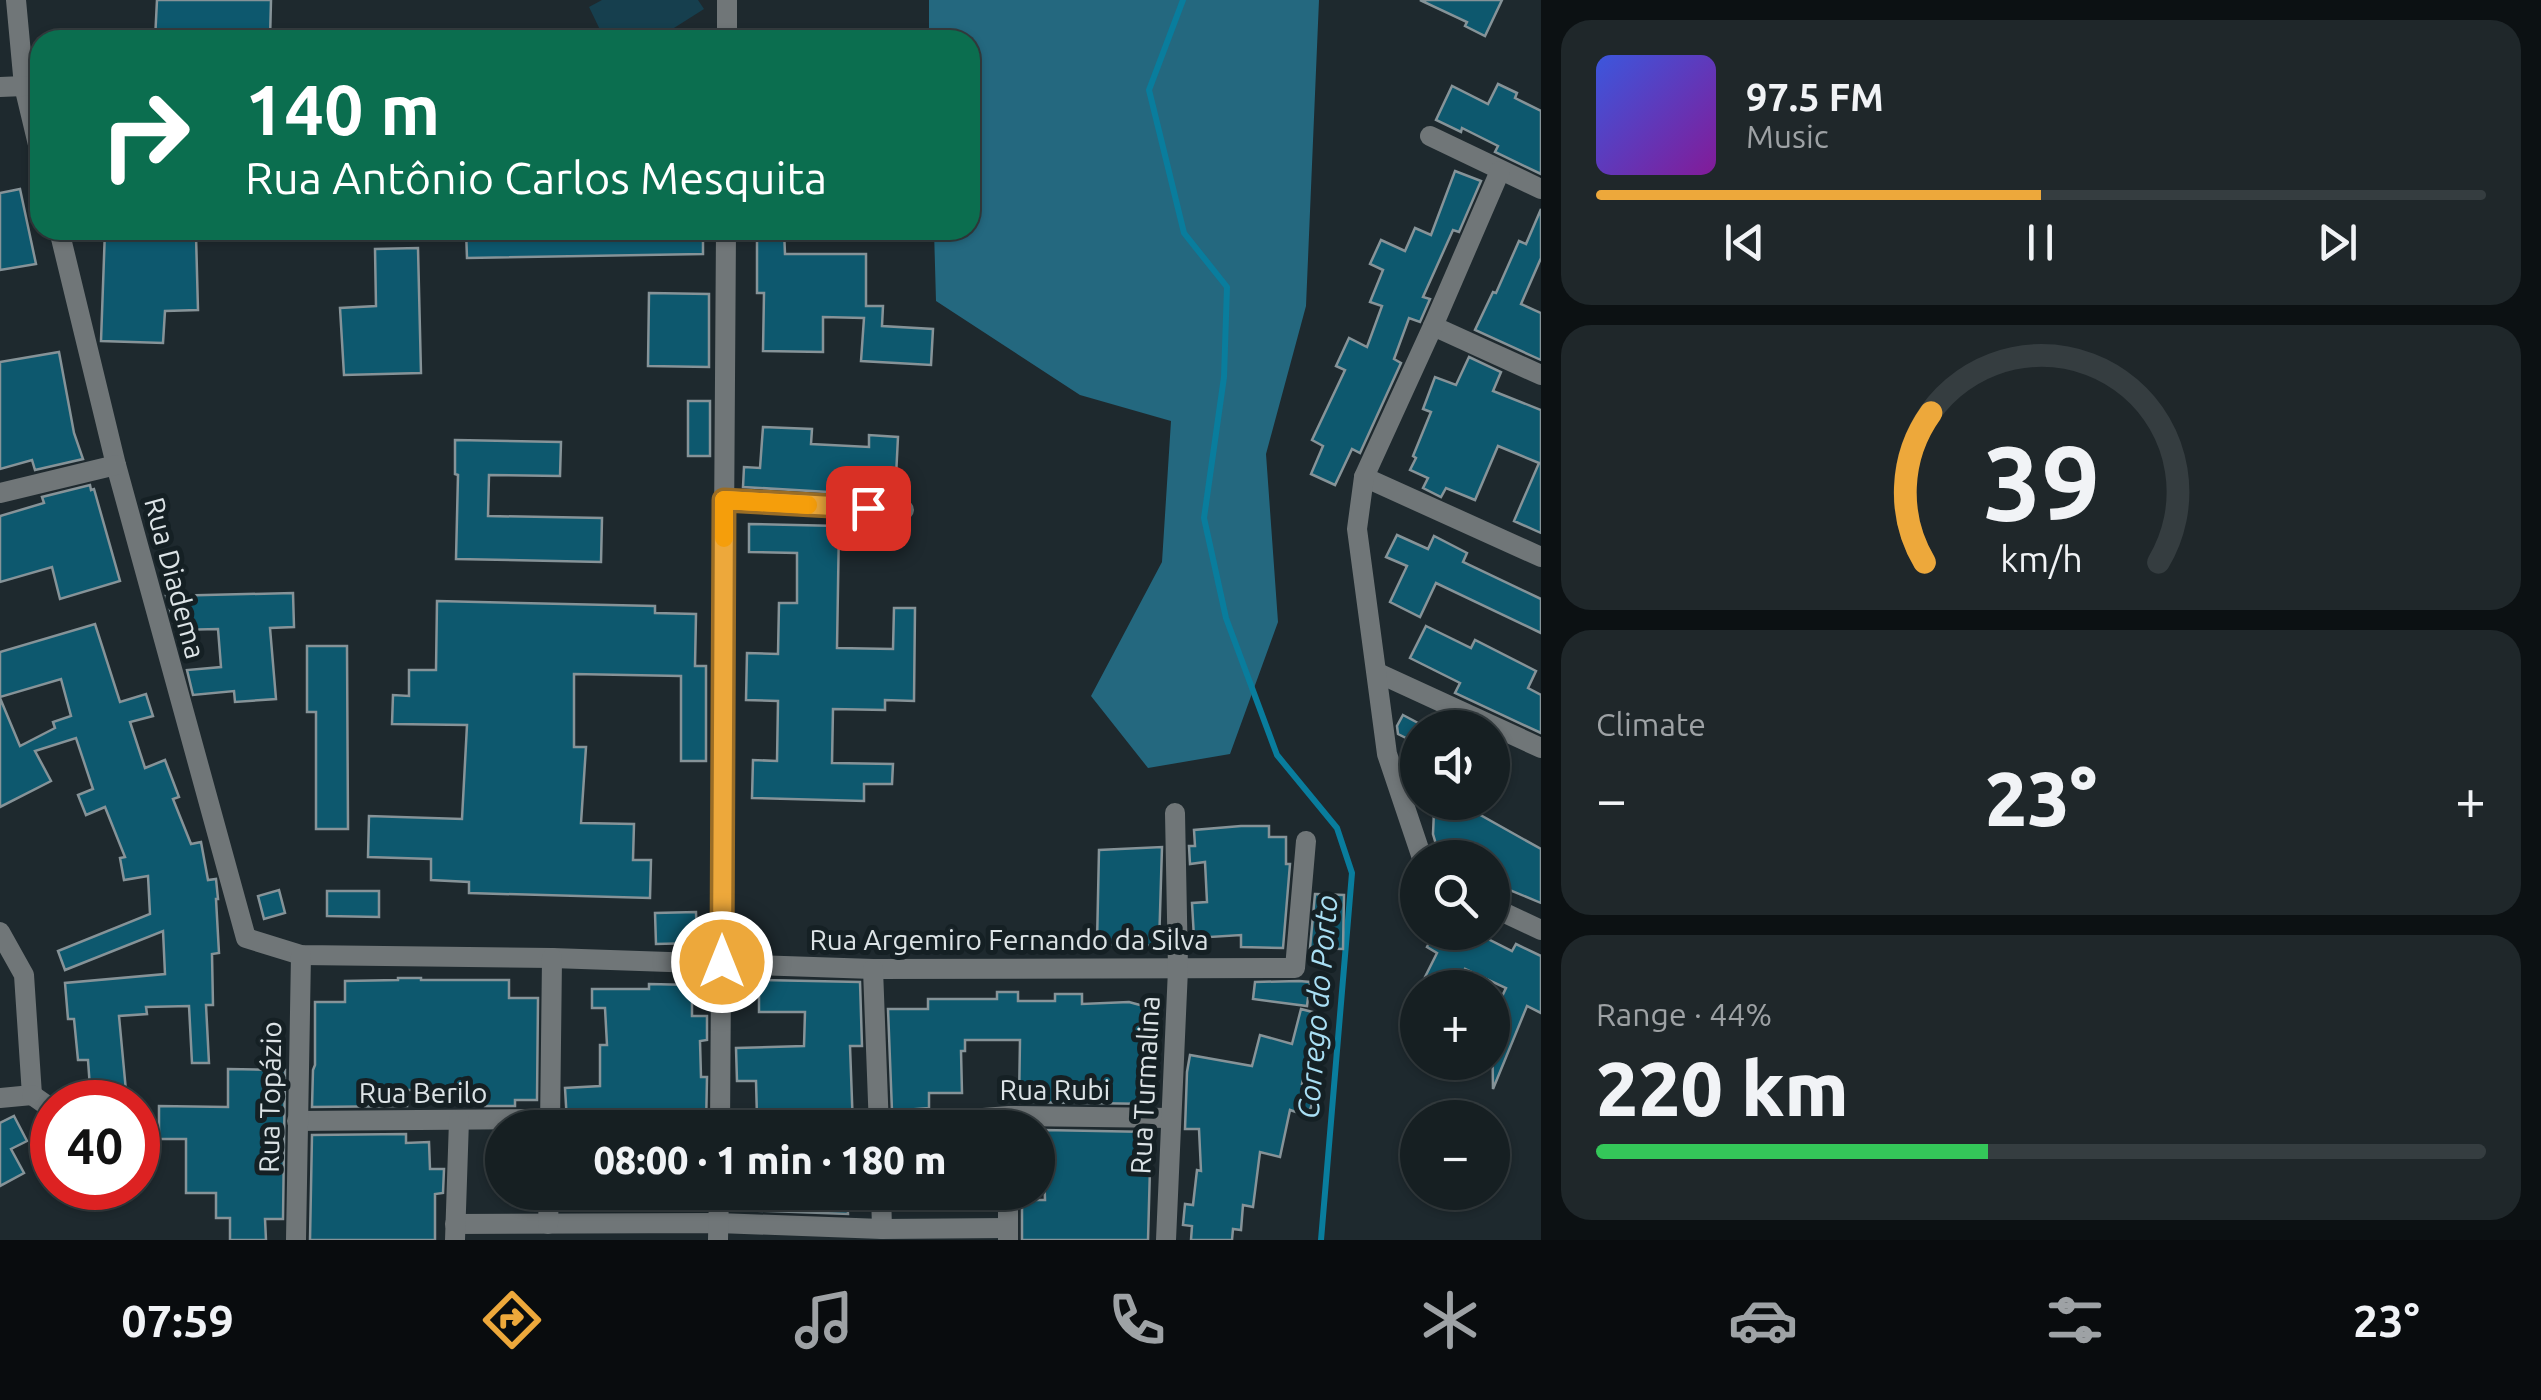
<!DOCTYPE html>
<html lang="en">
<head>
<meta charset="utf-8">
<style>
  :root { --surface:#161f22; --page:#1f272a; --text:#f1f3f6; --muted:#9ea2a5; --line:#353d40; --accent:#eda83b }
  body { margin:0; font-family:Ubuntu,sans-serif; background:var(--page); color:var(--text); height:100vh; display:flex; flex-direction:column; font-size:38px; white-space:nowrap }
  * { box-sizing:border-box; margin:0 }
  p { font-size:32px; color:var(--muted) }
  .icon { flex:none; width:55px; height:55px; fill:none; stroke:currentColor; stroke-width:2; stroke-linecap:round; stroke-linejoin:round }
  .map { position:relative; flex:1; overflow:hidden }
  .drawer { display:flex; flex-direction:column; gap:20px; padding:20px; background:#0c1113; width:1000px }
  .drawer>* { flex:none }
  .banner { position:absolute; left:30px; top:30px; width:950px; height:210px; border-radius:30px; box-shadow:0 2px 8px #0004,0 0 0 2px var(--line); background:#0b6e4f; color:#fff; overflow:hidden }
  .tools { position:absolute; left:1400px; top:710px; display:grid; gap:20px }
  .tools a { display:grid; place-items:center; width:110px; height:110px; border-radius:50%; background:var(--surface); box-shadow:0 2px 8px #0004,0 0 0 2px var(--line); font-size:50px }
  .speed { position:absolute; left:30px; top:1080px; display:flex; gap:20px; font-size:50px; font-weight:700; text-align:center }
  .speed>* { display:grid; place-content:center; width:130px; height:130px; border-radius:50%; background:var(--surface); box-shadow:0 2px 8px #0004,0 0 0 2px var(--line); line-height:1 }
  .speed .limit { border:15px solid #d22; background:#fff; color:#111 }
  .pin { position:absolute; display:grid; place-items:center; width:85px; height:85px; color:#fff; margin:-42px; border-radius:20px; box-shadow:0 5px 15px #0006 }
  .me { position:absolute; width:110px; margin:-55px; rotate:0deg; stroke-linejoin:round; filter:drop-shadow(0 0 8px #0008) }
  .turn { display:flex; align-items:center; gap:35px; height:210px; padding:0 50px; font-size:45px }
  .turn .icon { width:130px; height:130px; stroke-width:2.5 }
  .turn b { display:block; font-size:70px; line-height:85px }
  .big { font-size:75px; font-weight:800; line-height:1.1 }
  .drawer .card { flex:1; display:flex; flex-direction:column; justify-content:center; gap:15px; min-width:0; padding:0 35px; border-radius:30px; background:var(--page) }
  .drawer .dial { align-items:center; gap:0 }
  .dial svg { height:260px; overflow:visible; fill:none; stroke:var(--line); stroke-width:7; stroke-linecap:round; text-anchor:middle }
  .dial text { fill:var(--text); stroke:none }
  .song { display:flex; align-items:center; gap:30px }
  .cover { width:120px; height:120px; border-radius:15px; background:linear-gradient(135deg,hsl(230 70% 55%),hsl(290 70% 35%)) }
  .played { height:10px; border-radius:5px; background:linear-gradient(90deg,var(--accent) 50%,var(--line) 50%) }
  .keys { display:flex; justify-content:space-around; direction:ltr }
  .heat { display:flex; justify-content:space-between; align-items:center; font-size:55px; direction:ltr }
  .charge { height:15px; border-radius:8px; background:linear-gradient(90deg,#34c759 44%,var(--line) 0) }
  .trip { position:absolute; left:485px; top:1110px; width:570px; height:100px; border-radius:50px; background:var(--surface); box-shadow:0 2px 8px #0004,0 0 0 2px var(--line); font-weight:800; line-height:100px; text-align:center }
  .tab-bar { display:flex; height:160px; justify-content:space-around; align-items:center; background:#090c0e; color:var(--muted) }
  .tab-bar .icon { width:70px; height:70px }
  .tab-bar .on { color:var(--accent) }
  .tab-bar b { font-size:45px; color:var(--text) }
  main { display:flex; flex:1; min-height:0 }
  .map>svg:first-child { display:block }
  .green { fill:#163f4e }
  .forest { fill:#24687f }
  .lines { fill:none; stroke-linecap:round; stroke-linejoin:round }
  .stream { stroke:#097d9d; stroke-width:6 }
  .building { fill:#0d586e; stroke:#869398; stroke-width:2.5 }
  .minor { stroke:#707678; stroke-width:20 }
  .tertiary { stroke:#707678; stroke-width:20 }
  .route-casing { stroke:#9a6d26; stroke-width:25 }
  .route { stroke:#eda83b; stroke-width:18 }
  .slow { stroke:#f59e0b; stroke-width:18 }
  .labels { text-anchor:middle; stroke-width:10; stroke-linejoin:round; paint-order:stroke }
  .street-label { font-size:28px; fill:#dce3e6; stroke:#152024 }
  .water-label { font-size:30px; font-style:italic; fill:#a9dff4; stroke:#152024 }
</style>
</head>
<body>
<main>
<div class="map">
<svg width="1541" height="1240" viewBox="0 0 1541 1240">
  <rect width="100%" height="100%" fill="#1e292e"/>
  <polygon class="green" points="602,0 698,0 704,9 655,40 605,40 589,7"/>
  <polygon class="forest" points="929,0 1319,0 1306,306 1266,454 1278,622 1230,754 1148,768 1091,696 1162,562 1171,421 1080,395 936,301 934,230 970,230 970,40 929,40"/>
  <g class="lines">
    <polyline class="stream" points="1183,0 1149,90 1184,233 1227,287 1224,377 1204,518 1226,618 1277,755 1337,828 1352,873 1321,1240"/>
  </g>
  <g class="building">
    <polygon points="157,0 271,0 270,40 155,40"/>
    <polygon points="1420,0 1502,0 1485,36 1465,26 1467,22"/>
    <polygon points="1498,84 1517,93 1515,98 1541,111 1541,174 1495,152 1498,146 1462,128 1461,132 1436,120 1452,86 1488,104"/>
    <polygon points="1455,171 1481,181 1459,232 1453,230 1423,297 1430,299 1420,322 1409,318 1394,359 1401,363 1360,453 1352,449 1335,485 1311,474 1323,446 1312,440 1345,370 1336,366 1349,338 1367,347 1382,306 1370,302 1383,270 1370,264 1381,240 1405,251 1415,228 1431,235"/>
    <polygon points="20,189 36,264 0,270 0,193"/>
    <polygon points="1541,209 1541,258 1521,304 1541,313 1541,360 1475,330 1493,292 1496,293 1519,241 1526,244"/>
    <polygon points="105,230 168,230 167,236 196,235 198,310 165,311 163,343 101,341"/>
    <polygon points="466,230 703,230 703,254 467,258"/>
    <polygon points="757,230 784,230 785,254 866,254 866,306 883,306 882,326 933,329 931,365 861,361 864,318 823,317 823,352 763,351 764,293 757,293"/>
    <polygon points="418,248 421,373 344,375 340,308 376,306 375,249"/>
    <polygon points="649,293 709,294 709,367 648,366"/>
    <polygon points="59,352 74,433 83,459 35,470 32,460 0,469 0,362"/>
    <polygon points="1469,357 1501,372 1493,391 1541,410 1541,533 1514,521 1539,463 1498,446 1475,500 1446,488 1441,497 1423,488 1428,478 1410,470 1416,458 1413,456 1431,412 1423,409 1435,377 1456,385"/>
    <rect x="688" y="401" width="22" height="55"/>
    <polygon points="763,427 812,429 811,444 869,447 869,435 898,437 895,496 743,487 744,467 760,468"/>
    <polygon points="455,440 561,442 560,476 489,475 488,516 602,518 601,562 456,559 458,475 455,474"/>
    <polygon points="90,485 91,490 94,489 120,581 60,599 52,567 0,582 0,516 44,503 42,497"/>
    <polygon points="749,524 839,526 837,648 893,649 894,608 915,608 914,701 885,700 885,710 833,709 832,763 893,764 892,784 864,784 864,801 752,798 753,760 777,761 778,701 746,700 747,653 778,654 779,603 797,603 797,553 749,552"/>
    <polygon points="1397,535 1428,549 1434,536 1467,553 1463,562 1541,599 1541,633 1436,583 1420,617 1390,602 1407,566 1386,557"/>
    <polygon points="293,593 294,627 270,628 276,699 235,702 234,691 193,695 187,670 221,667 218,629 176,630 166,596"/>
    <polygon points="437,601 655,606 655,613 696,614 695,666 706,666 706,761 681,761 681,676 574,674 574,747 586,747 581,823 634,824 633,860 651,860 650,898 469,893 469,882 431,880 431,859 368,857 369,816 462,819 467,725 392,724 393,695 409,696 409,670 436,670"/>
    <polygon points="95,624 120,702 146,694 153,716 130,722 145,768 165,760 179,797 173,799 191,844 201,842 208,880 216,879 218,899 216,899 219,953 212,954 213,1005 206,1005 209,1063 192,1063 189,1006 146,1007 147,1014 119,1016 126,1091 103,1102 91,1102 88,1060 78,1060 74,1019 68,1019 65,983 165,974 163,931 65,970 58,951 150,914 148,876 124,880 120,858 125,857 105,807 86,815 78,795 93,789 76,738 35,751 51,781 0,807 0,698 20,746 55,728 53,722 71,716 61,679 0,697 0,652"/>
    <polygon points="1426,626 1471,648 1475,640 1536,671 1528,688 1541,695 1541,733 1455,693 1460,683 1410,658"/>
    <polygon points="307,646 347,646 348,829 316,829 316,712 307,712"/>
    <polygon points="1403,715 1418,723 1418,744 1398,734 1397,726"/>
    <polygon points="1439,802 1471,802 1468,808 1541,849 1541,903 1505,888 1500,896 1492,893 1492,858 1440,858 1433,834 1434,811"/>
    <polygon points="1241,826 1269,826 1269,837 1286,837 1286,864 1290,864 1283,948 1241,947 1241,935 1194,938 1192,903 1207,902 1205,862 1190,864 1189,846 1195,846 1194,830"/>
    <polygon points="1162,847 1159,946 1097,944 1099,850"/>
    <polygon points="279,890 285,913 264,919 258,896"/>
    <polygon points="327,891 379,891 379,917 327,916"/>
    <polygon points="1315,894 1344,895 1343,949 1310,948"/>
    <polygon points="696,912 697,943 656,944 655,913"/>
    <polygon points="1435,932 1474,932 1512,951 1516,944 1541,956 1541,1013 1527,1006 1493,1089 1492,1017 1506,988 1465,969 1456,988 1444,988 1425,977 1437,953 1427,947"/>
    <polygon points="398,978 421,978 421,980 509,980 509,998 538,998 537,1100 515,1100 515,1106 485,1106 485,1089 407,1090 407,1106 312,1107 313,1070 315,1065 315,1002 345,1002 345,981 398,980"/>
    <polygon points="759,980 860,982 862,1046 850,1046 853,1128 765,1128 765,1118 757,1118 756,1081 737,1081 736,1048 804,1046 805,1012 759,1012"/>
    <polygon points="1299,981 1310,982 1307,1006 1253,999 1255,982"/>
    <polygon points="649,984 692,985 692,1016 707,1016 707,1040 700,1041 701,1077 707,1077 706,1128 649,1128 649,1118 567,1122 565,1088 600,1086 600,1045 607,1045 605,1008 592,1008 592,989 649,989"/>
    <polygon points="997,992 1018,992 1018,1001 1055,1001 1055,994 1082,994 1082,1004 1129,1002 1151,1008 1152,1104 1019,1102 1020,1040 965,1040 965,1051 961,1051 962,1093 929,1093 929,1108 892,1111 888,1009 928,1009 928,999 997,999"/>
    <polygon points="1301,1009 1320,1014 1302,1084 1317,1089 1308,1116 1290,1110 1280,1157 1260,1152 1253,1207 1243,1205 1241,1230 1233,1229 1232,1240 1191,1240 1192,1226 1183,1225 1185,1204 1193,1205 1197,1170 1201,1171 1199,1129 1185,1129 1187,1072 1190,1055 1252,1066 1260,1035 1292,1044"/>
    <polygon points="228,1069 285,1070 283,1219 265,1219 266,1240 230,1240 230,1218 216,1218 216,1193 186,1193 186,1139 159,1139 159,1106 228,1107"/>
    <polygon points="14,1116 27,1141 11,1149 24,1173 0,1186 0,1123"/>
    <polygon points="1043,1130 1151,1132 1148,1240 1022,1240 1022,1200 1045,1200"/>
    <polygon points="406,1134 406,1143 429,1142 430,1169 444,1169 443,1193 435,1194 435,1240 310,1240 312,1135"/>
    <polygon points="571,1192 599,1192 600,1210 571,1210"/>
    <polygon points="641,1192 705,1192 705,1209 641,1210"/>
    <polygon points="769,1192 847,1192 848,1214 738,1210 738,1202 759,1200 758,1194"/>
  </g>
  <g class="lines">
    <g class="minor">
      <polyline points="16,0 24,86 40,153"/>
      <polyline points="0,87 24,86"/>
      <polyline points="1430,136 1541,189"/>
      <polyline points="59,230 116,465 246,938 301,955 552,958 873,969 1295,968 1306,841"/>
      <polyline points="1433,326 1541,375"/>
      <polyline points="1364,477 1541,557"/>
      <polyline points="0,493 116,465"/>
      <polyline points="724,500 904,510"/>
      <polyline points="1378,673 1541,748"/>
      <polyline points="1422,858 1387,754 1357,529 1364,477 1433,326 1500,171"/>
      <polyline points="1492,907 1541,930"/>
      <polyline points="0,932 24,975 32,1095 0,1098"/>
      <polyline points="873,969 879,1128"/>
      <polyline points="32,1095 52,1109"/>
      <polyline points="297,1121 551,1119"/>
      <polyline points="879,1126 1009,1116 1171,1118"/>
      <polyline points="550,1128 552,958"/>
      <polyline points="881,1192 882,1229"/>
      <polyline points="455,1224 718,1223 882,1229 1007,1228"/>
      <polyline points="548,1224 549,1192"/>
      <polyline points="296,1240 301,955"/>
      <polyline points="455,1240 459,1120"/>
      <polyline points="1008,1240 1008,1192"/>
      <polyline points="1166,1240 1178,969 1175,813"/>
    </g>
    <g class="tertiary">
      <polyline points="727,40 727,0"/>
      <polyline points="720,1128 726,230"/>
      <polyline points="718,1240 719,1192"/>
    </g>
  </g>
  <g class="lines">
    <g class="route-casing">
      <polyline id="route" points="722,962 724,500 868,508"/>
    </g>
    <use href="#route" class="route"/>
    <polyline class="slow" points="724,538 724,500 808,505"/>
  </g>
  <g class="labels">
    <g class="street-label">
      <text transform="translate(175 578) rotate(75)" y="10">Rua Diadema</text>
      <text x="1009" y="950">Rua Argemiro Fernando da Silva</text>
      <text transform="translate(1145 1085) rotate(-87)" y="10">Rua Turmalina</text>
      <text x="1055" y="1100">Rua Rubi</text>
      <text x="423" y="1103">Rua Berilo</text>
      <text transform="translate(270 1097) rotate(-89)" y="10">Rua Topázio</text>
    </g>
    <g class="water-label">
      <text transform="translate(1318 1007) rotate(-85)" y="10">Corrego do Porto</text>
    </g>
  </g>
</svg>
<div class="tools">
<a><svg class="icon" aria-label="sound" viewBox="0 0 24 24"><path d="M4 9h4l5-4v14l-5-4H4zM17 9q2 3 0 6"/></svg></a>
<a><svg class="icon" aria-label="search" viewBox="0 0 24 24"><circle cx="10" cy="10" r="6"/><path d="M15 15l6 6"/></svg></a>
<a>+</a>
<a>−</a>
</div>
<div class="speed"><div class="limit">40</div></div>
<div class="pin" style="left:868px;top:508px;background:#d93025"><svg class="icon" aria-label="arrive" viewBox="0 0 24 24"><path d="M6 21V4h12l-3 4 3 4H6"/></svg></div>
<svg class="me" style="left:722px;top:962px" viewBox="-20 -20 40 40"><circle r="17" fill="#eda83b" stroke="#fff" stroke-width="3"/><path d="M0-11L8 9 0 5-8 9z" fill="#fff"/></svg>
<div class="trip">08:00 · 1 min · 180 m</div>
<div class="banner">
<div class="turn"><svg class="icon" aria-label="right" viewBox="0 0 24 24"><path d="M7 20v-9h11M14 6l5 5-5 5"/></svg><div><b>140 m</b>Rua Antônio Carlos Mesquita</div></div>
</div>
</div>
<section class="drawer">
<div class="card">
<div class="song"><i class="cover"></i><div><b>97.5 FM</b><p>Music</p></div></div>
<div class="played"></div>
<div class="keys"><svg class="icon" aria-label="previous" viewBox="0 0 24 24"><path d="M18 5L8 12l10 7zM5 5v14"/></svg><svg class="icon" aria-label="pause" viewBox="0 0 24 24"><path d="M8 5v14M16 5v14"/></svg><svg class="icon" aria-label="next" viewBox="0 0 24 24"><path d="M6 5l10 7-10 7zM19 5v14"/></svg></div>
</div>
<div class="card dial"><svg viewBox="0 0 100 80">
<path d="M14 69A42 42 0 1 1 86 69"/>
<path d="M14 69A42 42 0 0 1 16 23" stroke="#eda83b"/>
<text x="50" y="56" font-size="32" font-weight="700">39</text>
<text x="50" y="72" font-size="11">km/h</text>
</svg></div>
<div class="card"><p>Climate</p>
<div class="heat"><a>−</a><b class="big">23°</b><a>+</a></div>
</div>
<div class="card"><p>Range · 44%</p><b class="big">220 km</b><div class="charge"></div></div>
</section>
</main>
<nav class="tab-bar">
<b>07:59</b>
<svg class="icon on" aria-label="directions" viewBox="0 0 24 24"><path d="M12 3l9 9-9 9-9-9zM9 14v-3h6M13 9l2 2-2 2"/></svg>
<svg class="icon" aria-label="music" viewBox="0 0 24 24"><path d="M9 18V5l10-2v13"/><circle cx="6" cy="18" r="3"/><circle cx="16" cy="16" r="3"/></svg>
<svg class="icon" aria-label="phone" viewBox="0 0 24 24"><path d="M5 4h4l2 5-3 2q2 4 5 5l2-3 5 2v4C11 20 4 13 5 4z"/></svg>
<svg class="icon" aria-label="climate" viewBox="0 0 24 24"><path d="M12 3v18M4 7l16 10M4 17L20 7"/></svg>
<svg class="icon" aria-label="car" viewBox="0 0 24 24"><path d="M5 17H2v-5l4-1 3-4h7l3 4 3 1v5h-3M9 17h6M6 11h13"/><circle cx="7" cy="17" r="2"/><circle cx="17" cy="17" r="2"/></svg>
<svg class="icon" aria-label="filters" viewBox="0 0 24 24"><path d="M4 7h16M4 17h16"/><circle cx="9" cy="7" r="2"/><circle cx="15" cy="17" r="2"/></svg>
<b>23°</b>
</nav>
</body>
</html>
